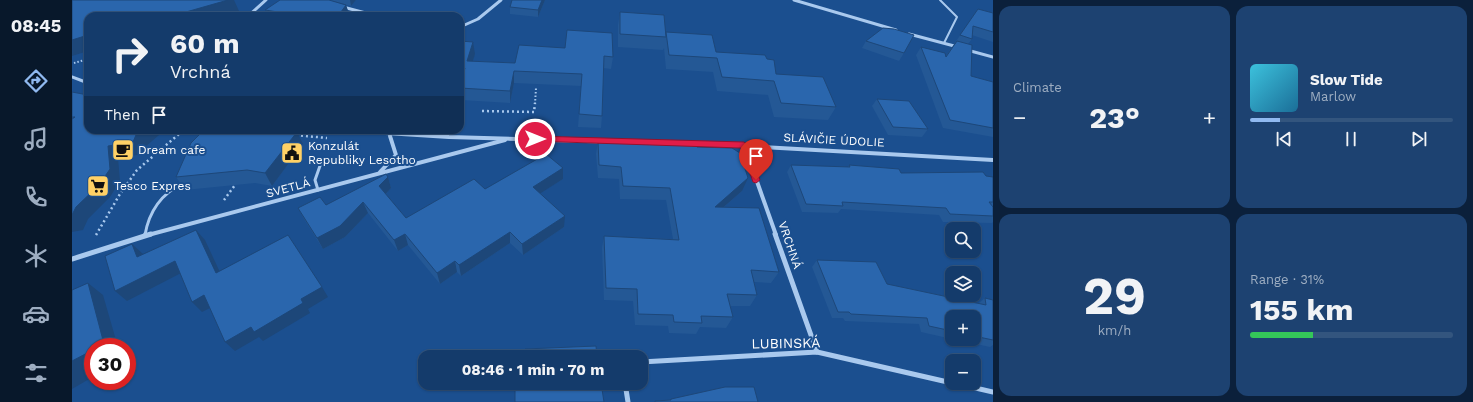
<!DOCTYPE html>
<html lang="en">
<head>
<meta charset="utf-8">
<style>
  :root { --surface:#143b6b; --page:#1d4271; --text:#f1f3f6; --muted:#9dadc1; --line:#33557e; --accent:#90b9f0 }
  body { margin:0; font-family:"Work Sans",sans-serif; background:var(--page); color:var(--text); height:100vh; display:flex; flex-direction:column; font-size:15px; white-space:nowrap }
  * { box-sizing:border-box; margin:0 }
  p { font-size:13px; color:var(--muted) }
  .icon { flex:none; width:22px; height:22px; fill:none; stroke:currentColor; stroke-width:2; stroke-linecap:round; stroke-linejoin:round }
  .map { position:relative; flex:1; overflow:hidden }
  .panel { display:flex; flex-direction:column; gap:6px; padding:6px; background:#0b203b; width:480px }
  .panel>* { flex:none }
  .hud { position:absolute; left:12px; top:12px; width:380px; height:122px; border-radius:12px; box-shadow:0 1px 3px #0004,0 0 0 1px var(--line); background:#143b6b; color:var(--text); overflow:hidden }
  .fabs { position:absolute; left:873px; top:222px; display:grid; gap:8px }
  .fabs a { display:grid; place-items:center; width:36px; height:36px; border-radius:8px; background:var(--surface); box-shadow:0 1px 3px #0004,0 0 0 1px var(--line); font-size:20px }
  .speed { position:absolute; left:12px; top:338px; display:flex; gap:8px; font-size:20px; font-weight:700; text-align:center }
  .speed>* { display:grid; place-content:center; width:52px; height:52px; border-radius:50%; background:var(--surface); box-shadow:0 1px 3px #0004,0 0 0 1px var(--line); line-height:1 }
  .speed .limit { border:6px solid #d22; background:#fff; color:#111 }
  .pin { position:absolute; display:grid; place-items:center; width:34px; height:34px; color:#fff; margin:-41px -17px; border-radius:50% 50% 50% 0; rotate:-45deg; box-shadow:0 0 4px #0007 }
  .pin .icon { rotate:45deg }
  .me { position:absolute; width:44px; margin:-22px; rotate:90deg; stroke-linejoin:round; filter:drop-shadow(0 0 3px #0008) }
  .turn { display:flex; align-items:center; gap:14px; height:84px; padding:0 20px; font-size:18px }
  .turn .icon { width:52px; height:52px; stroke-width:2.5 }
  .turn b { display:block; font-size:28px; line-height:34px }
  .then { display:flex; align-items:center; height:38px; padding:0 20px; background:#0003; gap:8px; font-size:15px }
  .big { font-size:30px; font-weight:700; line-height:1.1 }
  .panel .widget { flex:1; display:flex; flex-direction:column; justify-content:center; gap:6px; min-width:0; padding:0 14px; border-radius:12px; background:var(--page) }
  .panel .dial { align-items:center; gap:0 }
  .dial b { font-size:52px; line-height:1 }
  .song { display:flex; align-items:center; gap:12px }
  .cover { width:48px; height:48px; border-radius:6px; background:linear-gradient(135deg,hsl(190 70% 55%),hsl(200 70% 35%)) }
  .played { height:4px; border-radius:2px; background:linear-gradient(90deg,var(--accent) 15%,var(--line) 15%) }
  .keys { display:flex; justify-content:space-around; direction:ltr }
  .heat { display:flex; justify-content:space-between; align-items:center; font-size:22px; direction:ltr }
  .charge { height:6px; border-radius:3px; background:linear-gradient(90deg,#34c759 31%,var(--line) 0) }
  .panel .tiles { flex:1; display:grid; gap:6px; grid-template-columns:repeat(2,1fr) }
  .trip { position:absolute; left:346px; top:350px; width:230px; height:40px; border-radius:12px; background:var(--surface); box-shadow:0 1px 3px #0004,0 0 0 1px var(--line); font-weight:700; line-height:40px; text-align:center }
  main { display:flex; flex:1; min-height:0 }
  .menu { display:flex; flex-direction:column; width:72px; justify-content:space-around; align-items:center; background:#08182b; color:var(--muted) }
  .menu .icon { width:28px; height:28px }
  .menu .on { color:var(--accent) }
  .menu b { font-size:18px; color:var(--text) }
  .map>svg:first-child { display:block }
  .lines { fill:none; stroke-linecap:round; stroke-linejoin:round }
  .path-far1 { stroke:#a9c9ee; stroke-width:2; stroke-dasharray:1.5 2; stroke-linecap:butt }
  .path { stroke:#a9c9ee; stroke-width:2.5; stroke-dasharray:2 3; stroke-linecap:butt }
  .lane-far2 { stroke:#a9c9ee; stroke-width:2 }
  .lane-far1 { stroke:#a9c9ee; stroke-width:3 }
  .lane { stroke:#a9c9ee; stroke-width:3.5 }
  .street-far2 { stroke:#a9c9ee; stroke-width:3 }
  .street-far1 { stroke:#a9c9ee; stroke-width:4 }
  .street { stroke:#a9c9ee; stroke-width:5 }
  .wall { fill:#245895 }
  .shaded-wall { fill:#1d4779 }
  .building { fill:#2a66ad; stroke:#1d4779 }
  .route { fill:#e11d48; stroke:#92132f }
  .labels { text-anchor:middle; stroke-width:4; stroke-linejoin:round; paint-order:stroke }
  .street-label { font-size:12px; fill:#fff; stroke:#1b4f8f }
  .poi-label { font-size:12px; fill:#fff; stroke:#1b4f8f; text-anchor:start }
  .near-street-label { font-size:14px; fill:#fff; stroke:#1b4f8f }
</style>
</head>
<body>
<main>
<nav class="menu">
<b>08:45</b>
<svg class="icon on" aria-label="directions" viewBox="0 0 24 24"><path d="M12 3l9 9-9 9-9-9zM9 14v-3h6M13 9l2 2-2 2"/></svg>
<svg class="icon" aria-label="music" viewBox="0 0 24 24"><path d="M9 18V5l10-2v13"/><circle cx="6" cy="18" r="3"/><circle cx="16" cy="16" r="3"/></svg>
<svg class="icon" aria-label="phone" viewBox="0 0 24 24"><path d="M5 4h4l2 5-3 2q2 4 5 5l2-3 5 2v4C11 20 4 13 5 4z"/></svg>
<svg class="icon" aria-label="climate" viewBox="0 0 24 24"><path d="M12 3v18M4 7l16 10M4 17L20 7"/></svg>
<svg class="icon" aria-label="car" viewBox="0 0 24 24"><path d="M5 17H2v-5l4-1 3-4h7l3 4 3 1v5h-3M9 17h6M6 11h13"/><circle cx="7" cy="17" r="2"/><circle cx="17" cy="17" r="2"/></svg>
<svg class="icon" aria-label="filters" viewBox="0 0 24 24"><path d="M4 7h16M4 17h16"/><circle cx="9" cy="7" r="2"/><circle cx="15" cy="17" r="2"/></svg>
</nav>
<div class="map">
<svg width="921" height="402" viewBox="0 0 921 402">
  <rect width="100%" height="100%" fill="#1b4f8f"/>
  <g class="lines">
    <g class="path-far1">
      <polyline points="2,63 16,59"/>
      <polyline points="463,104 464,88"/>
    </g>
    <g class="path">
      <polyline points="410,111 462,112 463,103"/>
      <polyline points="224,135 255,138"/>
      <polyline points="152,200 163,185"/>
      <polyline points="24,235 48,194 65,170 107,134 109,130"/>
    </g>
    <polyline class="lane-far2" points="868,0 885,17 872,43"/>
    <g class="lane-far1">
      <polyline points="246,190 243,180 249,163"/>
      <path d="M73,235C77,211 89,194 111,183"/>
    </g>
    <polyline class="lane" points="73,236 73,234"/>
    <g class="street-far2">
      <polyline points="722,0 824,30"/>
      <polyline points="271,7 305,16"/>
      <polyline points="176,16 194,0"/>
      <polyline points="388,27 406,19 429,0"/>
      <polyline points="837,34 886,47"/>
      <polyline points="895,50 921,57"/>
      <polyline points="0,77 16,83"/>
    </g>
    <g class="street-far1">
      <polyline points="266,130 377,137 652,145 921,160"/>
      <polyline points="672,145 704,235"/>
      <polyline points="308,172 324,155 318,136"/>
      <polyline points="76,235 433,140"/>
    </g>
    <g class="street">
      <polyline points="703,234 745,352"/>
      <polyline points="0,259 79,234"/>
      <polyline points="569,362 745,352 880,383"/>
      <polyline points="553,383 556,402"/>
      <polyline points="882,383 921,392"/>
    </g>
  </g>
  <g class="wall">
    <polygon points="257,0 284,0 279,6"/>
    <polygon points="440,0 473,0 466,17 438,14 438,7"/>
    <polygon points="274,5 276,11 272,16 196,16 193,10"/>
    <polygon points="906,9 921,13 921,42 900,35 900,39 896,44 899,76 921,82 921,137 871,128 844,55 849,47 874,56"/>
    <polygon points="548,12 594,34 594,32 644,52 695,59 704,74 764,107 756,120 702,117 696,95 645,91 641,72 594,69 592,48 591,50 546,47 546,25"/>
    <polygon points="388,41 403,54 400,61 443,63 447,45 541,57 539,69 531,68 530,116 529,128 506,127 509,86 442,83 438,103 389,100 388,85 390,79 388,79"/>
    <polygon points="794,41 832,53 827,61 790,48"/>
    <polygon points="805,99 856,129 850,137 816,135 800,106"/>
    <polygon points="526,141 625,147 670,191 652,207 707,272 699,283 682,282 685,295 678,306 658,306 661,317 654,328 628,327 624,334 597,333 596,326 563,325 561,301 532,300 530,248 532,236 601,239 594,200 548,199 547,179 526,178 524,154"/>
    <polygon points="231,144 200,186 183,183 113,190 104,177"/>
    <polygon points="719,165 776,167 777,165 829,173 921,177 921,222 920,223 871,222 867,215 769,209 766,213 730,212 715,172"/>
    <polygon points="316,177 319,188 314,194 334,218 413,189 491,179 468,193 492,227 451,255 438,243 389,276 385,272 368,284 336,245 326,251 296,213 273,237 251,249 232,219 226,208 254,205"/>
    <polygon points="745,260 815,284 907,303 913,298 921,300 921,345 918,347 882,339 902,339 902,317 880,317 880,339 849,332 847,324 773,321 771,318 760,318 740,267"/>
  </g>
  <g class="shaded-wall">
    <polygon points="156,0 162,0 167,11 152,16 108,16 107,14"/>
    <polygon points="278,0 284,0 279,6"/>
    <polygon points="470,0 473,0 466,17 466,10"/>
    <polygon points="274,5 276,11 272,16 266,16"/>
    <polygon points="16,35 16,51 0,56 0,40"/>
    <polygon points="401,42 403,54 397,73 395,61"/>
    <polygon points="442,71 442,83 438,103 438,91"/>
    <polygon points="70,130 93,130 73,147 71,154 46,158 48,181 38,197 16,219 11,230 0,232 0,215 36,146 64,135"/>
    <polygon points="225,132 231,144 200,186 193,173"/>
    <polygon points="491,168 491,179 461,198 461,187"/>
    <polygon points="316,177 319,188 310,198 307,186"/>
    <polygon points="676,178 670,191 638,219 643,207"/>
    <polygon points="291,202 296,213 273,237 251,249 245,238"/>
    <polygon points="493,216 492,227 451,255 450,244"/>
    <polygon points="124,230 133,240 153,283 144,273"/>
    <polygon points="438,232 438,243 389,276 387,265"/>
    <polygon points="333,234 336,245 326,251 322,240"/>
    <polygon points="60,244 71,254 65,257"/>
    <polygon points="103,261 113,271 55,301 43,291"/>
    <polygon points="383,261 385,272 368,284 365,273"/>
    <polygon points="16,283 31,295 46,347 27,347"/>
    <polygon points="250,287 256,297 236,309 238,313 191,341 187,337 163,351 153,342"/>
    <polygon points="132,295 142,306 130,312 120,302"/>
    <polygon points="21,350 21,370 18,372 19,378 0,389 0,361"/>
  </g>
  <g class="building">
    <polygon points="0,0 156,0 107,14 108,16 16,16 16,35 0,40"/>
    <polygon points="208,0 257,0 274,5 266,16 232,16 193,10"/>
    <polygon points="440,0 470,0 466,10 438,7"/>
    <polygon points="906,9 921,13 921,32 901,26 900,39 888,35"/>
    <polygon points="548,12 592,15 594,37 548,34"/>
    <polygon points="811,28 822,29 842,35 832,53 794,41"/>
    <polygon points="495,30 540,33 541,57 532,56 530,116 507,114 510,74 442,71 438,91 388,88 388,85 393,68 388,67 388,41 401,42 395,61 443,63 447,45 493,48"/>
    <polygon points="594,32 640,35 644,52 693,55 695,59 702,60 704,74 751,77 764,107 709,103 702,81 650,77 645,58 597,55"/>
    <polygon points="885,41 900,45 899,76 921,82 921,128 878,120 849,47 873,53 874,57"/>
    <polygon points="0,92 16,95 16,130 70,130 64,135 61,142 36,146 38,169 27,185 4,207 0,215 0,119 3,117 0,117"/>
    <polygon points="805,99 837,101 856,129 821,127"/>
    <polygon points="132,130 215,130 225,132 193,173 175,170 104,177 119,143"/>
    <polygon points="526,141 625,145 625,147 660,148 668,153 676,178 643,207 687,208 707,272 679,270 685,295 655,294 661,317 629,316 630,323 602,322 601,315 566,314 565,289 534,288 532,236 607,240 598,188 551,186 549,167 527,165"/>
    <polygon points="474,154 491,168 461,187 493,216 450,244 438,232 387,265 383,261 365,273 333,234 322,240 291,202 268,226 245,238 226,208 248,197 254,205 314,174 316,177 307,186 334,218 402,179 413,189"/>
    <polygon points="719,165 778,167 777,165 827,169 829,173 911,172 914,176 921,177 921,202 917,202 921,207 921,216 878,214 874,208 770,202 771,206 734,204"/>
    <polygon points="124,230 144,273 216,235 250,287 229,299 231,303 182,332 179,327 153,342 132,295 120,302 103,261 43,291 33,256 60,244 65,257"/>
    <polygon points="745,260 804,262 815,284 914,305 913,298 921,300 921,340 902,336 902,317 880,317 880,331 857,326 855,318 779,314 777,312 766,312"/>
    <polygon points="16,283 32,344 27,347 21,347 21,350 0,361 0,290"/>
    <polygon points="524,346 525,357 453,357 453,349"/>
    <polygon points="454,383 529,383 532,402 443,402 443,385 454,385"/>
    <polygon points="653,387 682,387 686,402 583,402 583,401 599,400 599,399"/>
  </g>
  <polygon class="route" points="463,136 672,142 676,145 688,180 684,183 681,182 669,148 460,141 460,137"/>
  <defs>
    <g id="cafe-square" transform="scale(1.15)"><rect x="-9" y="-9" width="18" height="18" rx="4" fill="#ffd166" stroke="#1b4f8f"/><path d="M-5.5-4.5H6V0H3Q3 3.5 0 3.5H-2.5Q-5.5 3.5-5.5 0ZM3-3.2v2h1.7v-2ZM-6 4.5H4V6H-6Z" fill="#111"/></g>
    <g id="civic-square" transform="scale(1.15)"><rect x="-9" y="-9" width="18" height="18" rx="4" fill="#ffd166" stroke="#1b4f8f"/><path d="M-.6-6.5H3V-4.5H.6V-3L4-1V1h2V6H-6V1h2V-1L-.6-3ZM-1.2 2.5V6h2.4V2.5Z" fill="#111"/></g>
    <g id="supermarket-square" transform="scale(1.15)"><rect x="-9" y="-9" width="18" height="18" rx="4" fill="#ffd166" stroke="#1b4f8f"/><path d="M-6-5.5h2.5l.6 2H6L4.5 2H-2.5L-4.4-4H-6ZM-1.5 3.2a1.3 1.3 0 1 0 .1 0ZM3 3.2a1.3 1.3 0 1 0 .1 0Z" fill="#111"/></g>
  </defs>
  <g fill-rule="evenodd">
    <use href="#cafe-square" x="51" y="150"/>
    <use href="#civic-square" x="220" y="153"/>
    <use href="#supermarket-square" x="26" y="186"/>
  </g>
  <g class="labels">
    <g class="street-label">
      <text transform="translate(762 140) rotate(3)" y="4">SLÁVIČIE ÚDOLIE</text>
      <text transform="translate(216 188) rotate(-15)" y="4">SVETLÁ</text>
      <text transform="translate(718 245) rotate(71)" y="4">VRCHNÁ</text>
    </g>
    <g class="poi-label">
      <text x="236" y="150">Konzulát<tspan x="236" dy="14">Republiky Lesotho</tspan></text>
      <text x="66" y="154">Dream cafe</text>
      <text x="42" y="190">Tesco Expres</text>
    </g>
    <g class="near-street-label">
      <text transform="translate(714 343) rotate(-1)" y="5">LUBINSKÁ</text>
    </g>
  </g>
</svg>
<div class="fabs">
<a><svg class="icon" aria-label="search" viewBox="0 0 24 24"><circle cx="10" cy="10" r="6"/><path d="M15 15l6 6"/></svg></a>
<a><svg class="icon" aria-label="layers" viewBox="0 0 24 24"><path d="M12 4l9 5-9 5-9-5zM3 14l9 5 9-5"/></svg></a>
<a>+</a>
<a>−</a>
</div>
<div class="speed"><div class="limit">30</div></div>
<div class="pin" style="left:684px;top:180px;background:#d93025"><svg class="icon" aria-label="arrive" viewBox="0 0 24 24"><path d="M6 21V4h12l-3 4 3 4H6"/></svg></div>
<svg class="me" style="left:463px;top:139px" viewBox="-20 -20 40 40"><circle r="17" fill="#e11d48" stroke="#fff" stroke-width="3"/><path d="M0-11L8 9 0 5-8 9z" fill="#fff"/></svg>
<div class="trip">08:46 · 1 min · 70 m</div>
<div class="hud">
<div class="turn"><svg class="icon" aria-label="right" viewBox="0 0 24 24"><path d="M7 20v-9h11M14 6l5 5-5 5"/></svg><div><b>60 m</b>Vrchná</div></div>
<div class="then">Then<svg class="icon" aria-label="arrive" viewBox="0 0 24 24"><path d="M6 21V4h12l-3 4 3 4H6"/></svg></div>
</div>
</div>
<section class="panel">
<div class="tiles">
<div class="widget"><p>Climate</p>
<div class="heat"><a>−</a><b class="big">23°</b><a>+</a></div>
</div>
<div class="widget">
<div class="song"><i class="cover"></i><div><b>Slow Tide</b><p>Marlow</p></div></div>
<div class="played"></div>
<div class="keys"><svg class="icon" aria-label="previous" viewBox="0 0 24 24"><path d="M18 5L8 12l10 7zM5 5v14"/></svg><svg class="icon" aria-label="pause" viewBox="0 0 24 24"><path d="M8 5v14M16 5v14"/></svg><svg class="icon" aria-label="next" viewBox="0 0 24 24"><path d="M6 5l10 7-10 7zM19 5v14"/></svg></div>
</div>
<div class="widget dial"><b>29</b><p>km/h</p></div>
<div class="widget"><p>Range · 31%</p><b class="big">155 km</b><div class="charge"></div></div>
</div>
</section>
</main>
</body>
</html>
